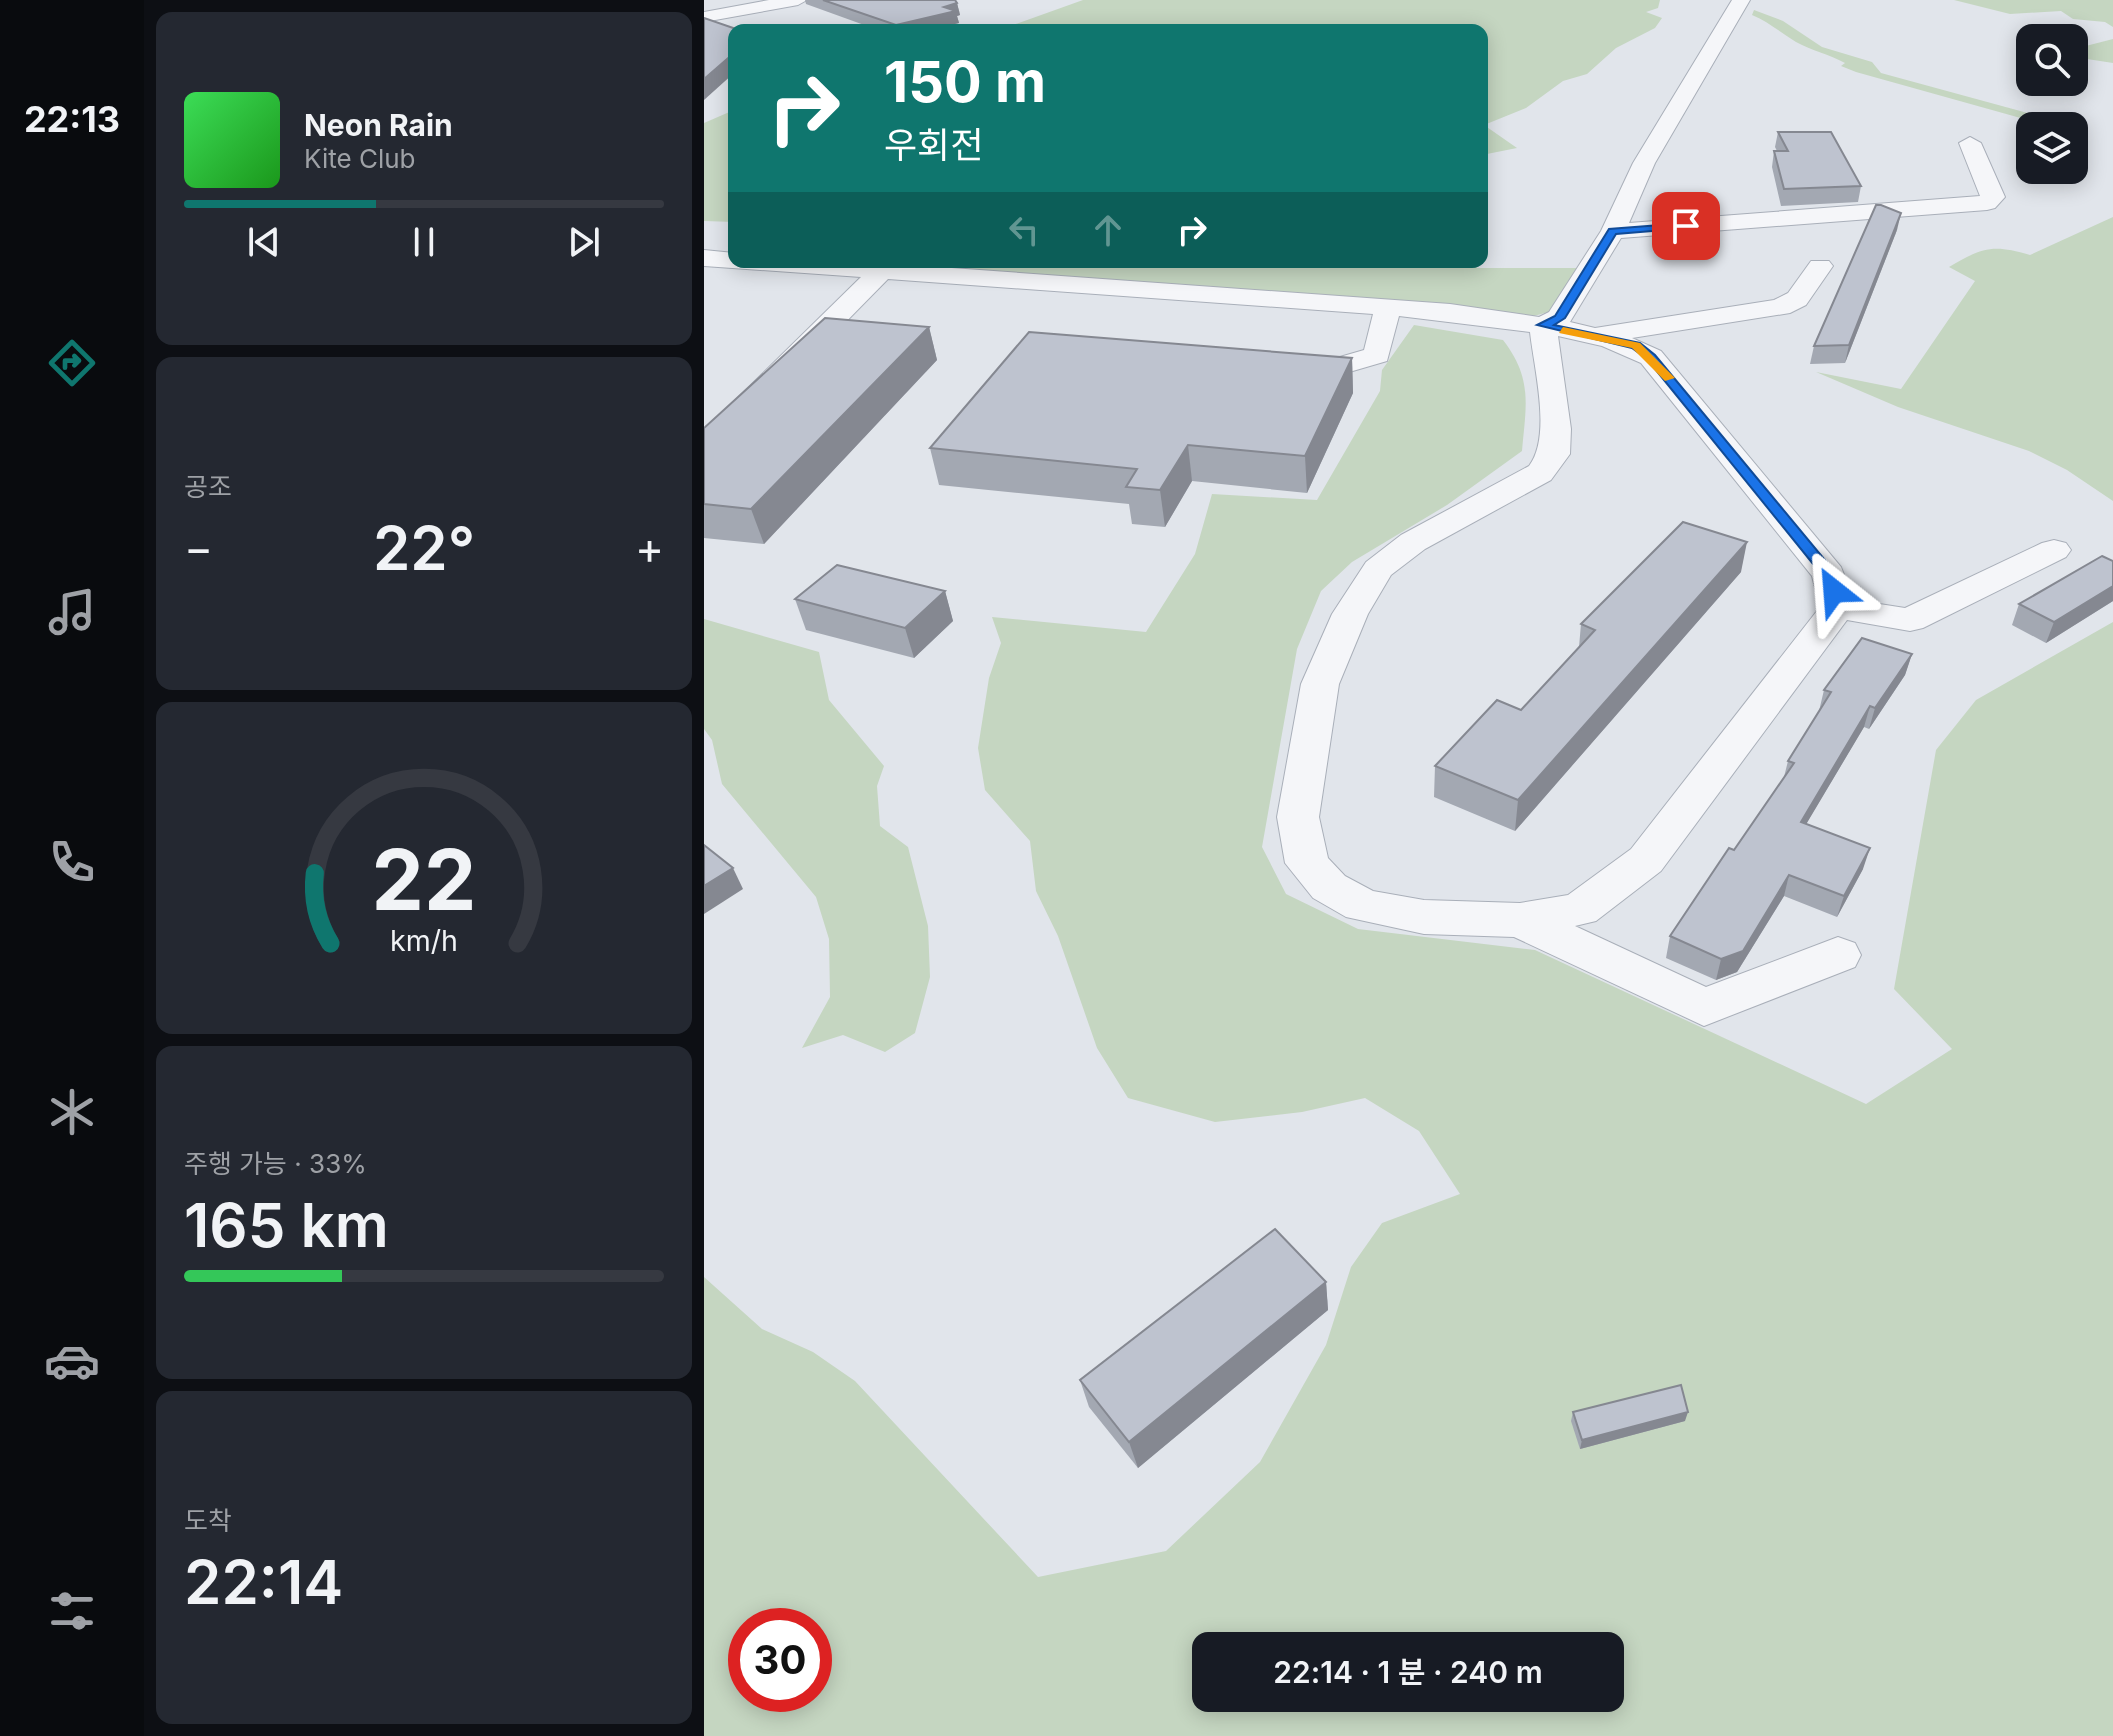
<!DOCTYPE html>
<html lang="ko">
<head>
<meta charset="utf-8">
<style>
  :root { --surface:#171b24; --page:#242831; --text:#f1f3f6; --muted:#9ea1a6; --line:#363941; --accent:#0f766e }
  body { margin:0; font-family:Inter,"Noto Sans KR",sans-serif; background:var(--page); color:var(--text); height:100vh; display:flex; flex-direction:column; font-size:30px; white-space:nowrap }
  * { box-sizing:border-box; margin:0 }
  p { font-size:26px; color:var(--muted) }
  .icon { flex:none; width:44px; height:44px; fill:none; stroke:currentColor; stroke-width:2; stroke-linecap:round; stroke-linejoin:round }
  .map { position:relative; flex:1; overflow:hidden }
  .sheet { display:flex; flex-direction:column; gap:12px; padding:12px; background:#0d0f14; width:560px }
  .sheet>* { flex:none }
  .hud { position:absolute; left:24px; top:24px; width:760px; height:244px; border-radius:16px; box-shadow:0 4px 20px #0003; background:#0f766e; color:#fff; overflow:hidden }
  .tools { position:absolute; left:1312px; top:24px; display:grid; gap:16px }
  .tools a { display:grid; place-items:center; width:72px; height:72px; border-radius:16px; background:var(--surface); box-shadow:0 4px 20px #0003; font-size:40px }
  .speed { position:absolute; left:24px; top:1608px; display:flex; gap:16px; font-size:40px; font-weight:700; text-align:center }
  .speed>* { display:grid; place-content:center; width:104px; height:104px; border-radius:50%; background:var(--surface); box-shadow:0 4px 20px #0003; line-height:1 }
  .speed .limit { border:12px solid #d22; background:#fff; color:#111 }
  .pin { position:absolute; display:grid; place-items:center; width:68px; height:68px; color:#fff; margin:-34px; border-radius:16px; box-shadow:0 4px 12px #0006 }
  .me { position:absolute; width:88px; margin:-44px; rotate:332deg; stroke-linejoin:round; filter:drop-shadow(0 0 6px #0008) }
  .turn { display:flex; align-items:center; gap:28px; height:168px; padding:0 24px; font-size:36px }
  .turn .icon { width:104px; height:104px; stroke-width:2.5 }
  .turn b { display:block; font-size:56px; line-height:68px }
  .lanes { display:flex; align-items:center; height:76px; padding:0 24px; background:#0003; justify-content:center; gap:40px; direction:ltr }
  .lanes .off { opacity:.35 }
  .big { font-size:60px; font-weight:600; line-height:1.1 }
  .sheet .tile { flex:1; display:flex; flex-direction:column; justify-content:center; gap:12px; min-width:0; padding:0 28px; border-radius:16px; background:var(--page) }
  .sheet .dial { align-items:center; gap:0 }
  .dial svg { height:208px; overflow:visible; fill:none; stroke:var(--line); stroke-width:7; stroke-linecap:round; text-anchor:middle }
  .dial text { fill:var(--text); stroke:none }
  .song { display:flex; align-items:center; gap:24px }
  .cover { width:96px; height:96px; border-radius:12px; background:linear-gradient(135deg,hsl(130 70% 55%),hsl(120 70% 35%)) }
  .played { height:8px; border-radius:4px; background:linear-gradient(90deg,var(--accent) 40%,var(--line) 40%) }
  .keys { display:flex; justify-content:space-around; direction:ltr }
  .heat { display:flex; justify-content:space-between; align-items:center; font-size:44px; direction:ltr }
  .charge { height:12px; border-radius:6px; background:linear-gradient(90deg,#34c759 33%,var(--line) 0) }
  .trip { position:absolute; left:488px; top:1632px; width:432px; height:80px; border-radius:16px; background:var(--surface); box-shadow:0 4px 20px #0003; font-weight:600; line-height:80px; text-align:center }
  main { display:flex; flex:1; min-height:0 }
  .tabs { display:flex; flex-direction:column; width:144px; justify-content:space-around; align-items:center; background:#090b0e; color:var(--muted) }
  .tabs .icon { width:56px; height:56px }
  .tabs .on { color:var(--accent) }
  .tabs b { font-size:36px; color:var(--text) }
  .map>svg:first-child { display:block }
  .green { fill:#c5d6c1; fill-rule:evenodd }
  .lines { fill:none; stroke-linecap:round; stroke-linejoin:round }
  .minor-casing { stroke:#a9afb9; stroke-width:2 }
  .minor { fill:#f5f6f9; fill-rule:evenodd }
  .wall { fill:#a3a8b2 }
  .shaded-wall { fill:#858891 }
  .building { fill:#bec3cf; stroke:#858891; stroke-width:2 }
  .route { fill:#1a73e8; stroke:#114b97; stroke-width:2 }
  .slow { fill:#f59e0b }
</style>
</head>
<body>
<main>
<nav class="tabs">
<b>22:13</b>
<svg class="icon on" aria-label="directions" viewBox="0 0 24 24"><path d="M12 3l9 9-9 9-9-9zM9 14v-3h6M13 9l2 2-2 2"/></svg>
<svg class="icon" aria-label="music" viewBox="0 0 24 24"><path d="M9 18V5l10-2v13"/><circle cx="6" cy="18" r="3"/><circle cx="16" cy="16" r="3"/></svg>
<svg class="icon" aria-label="phone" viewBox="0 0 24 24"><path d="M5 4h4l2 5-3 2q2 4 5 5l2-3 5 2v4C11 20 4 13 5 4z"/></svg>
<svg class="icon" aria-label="climate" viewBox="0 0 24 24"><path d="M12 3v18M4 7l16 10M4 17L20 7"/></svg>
<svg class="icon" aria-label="car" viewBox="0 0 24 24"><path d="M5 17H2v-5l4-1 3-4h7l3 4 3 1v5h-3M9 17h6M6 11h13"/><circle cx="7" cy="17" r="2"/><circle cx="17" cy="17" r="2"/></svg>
<svg class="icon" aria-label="filters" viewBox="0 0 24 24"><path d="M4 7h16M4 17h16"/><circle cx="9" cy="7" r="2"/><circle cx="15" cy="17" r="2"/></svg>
</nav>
<section class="sheet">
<div class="tile">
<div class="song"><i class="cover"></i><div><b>Neon Rain</b><p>Kite Club</p></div></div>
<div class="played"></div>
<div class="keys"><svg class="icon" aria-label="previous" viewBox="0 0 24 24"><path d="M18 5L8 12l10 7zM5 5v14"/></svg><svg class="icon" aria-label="pause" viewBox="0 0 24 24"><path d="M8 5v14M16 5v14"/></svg><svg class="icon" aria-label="next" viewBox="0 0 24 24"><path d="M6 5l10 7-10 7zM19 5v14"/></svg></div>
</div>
<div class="tile"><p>공조</p>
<div class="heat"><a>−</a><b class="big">22°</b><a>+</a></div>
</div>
<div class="tile dial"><svg viewBox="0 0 100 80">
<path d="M14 69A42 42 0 1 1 86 69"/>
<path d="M14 69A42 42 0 0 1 8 42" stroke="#0f766e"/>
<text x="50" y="56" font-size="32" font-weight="700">22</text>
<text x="50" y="72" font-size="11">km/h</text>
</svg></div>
<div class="tile"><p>주행 가능 · 33%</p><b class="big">165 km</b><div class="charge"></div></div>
<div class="tile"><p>도착</p><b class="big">22:14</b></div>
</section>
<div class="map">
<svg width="1409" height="1736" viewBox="0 0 1409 1736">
  <rect width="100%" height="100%" fill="#e1e5eb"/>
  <g class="green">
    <polygon points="379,0 956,0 954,8 942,12 958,18 951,28 912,48 883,74 859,81 822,108 780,125 813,148 778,155 778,30 295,30"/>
    <polygon points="1250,0 1409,0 1409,27 1401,22 1369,19 1357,11 1306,14"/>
    <path d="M1050,10L1079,21L1118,47L1168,62L1177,73L1368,125L1345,126L1152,72L1137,66L1141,63C1125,54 1108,51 1092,42C1077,33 1065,22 1048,15Z"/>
    <polygon points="1409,39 1409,63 1370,57 1370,49"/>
    <polygon points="30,110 30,222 0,221 0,123"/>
    <path d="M1409,217V501L1363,470L1325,451L1194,407L1112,372L1197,389L1271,281L1245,267C1279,247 1289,244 1326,255Z"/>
    <polygon points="163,262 759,262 774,268 874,268 848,311 830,316 168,267"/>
    <path d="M710,325L799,340C829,379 822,405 818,451L743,505L648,562L617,591L593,649L558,847L582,894L654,929L831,950L1162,1104L1248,1049L1190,989L1232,750L1272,700L1409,622V1736H0V1277L58,1329L109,1352L151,1381L334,1577L462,1551L556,1462L622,1345L647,1267L678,1223L756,1194L715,1131L661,1098L598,1112L511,1122L424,1098L393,1048L354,936L332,891L326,841L281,790L274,748L285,678L297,643L288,617L442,632L491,554L508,494L613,500L676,391L678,370ZM42,1626H110V1694H42ZM502,1646H906V1698H502Z"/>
    <polygon points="0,619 115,652 125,700 180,766 173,786 176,826 204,847 224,926 226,977 211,1033 181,1052 139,1035 98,1048 126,997 125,939 112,897 18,784 8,740 0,729"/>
  </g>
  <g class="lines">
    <g class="minor-casing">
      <g id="minor">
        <polygon points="65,0 103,0 94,5 0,22 0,12"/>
        <path d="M1028,0H1046L951,163L925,223L1276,196L1255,143L1266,137L1277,143L1301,197L1291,208L1283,210L917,238L866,322L891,328L1070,300L1084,293L1107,261H1125L1129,266L1102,305L1086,313L928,338L957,351L1137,567L1150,600L1201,608L1338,543L1350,540L1362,543L1367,550L1362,557L1219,628L1206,631L1143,620L957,871L892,921L871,926L1002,987L1134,937L1151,943L1157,955L1151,967L1000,1026L810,937L720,934L642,917L609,898L581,863L573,817L597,684L628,614L662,562L697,535L825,466C848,436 830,369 826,332L695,316L683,361L594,387L584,384L580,378L584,372L660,350L669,314L184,279L11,455L0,457V431L157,277L0,266V250L30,253V262L178,263L746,304L835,317L845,312L897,231L929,163ZM854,336L898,346L937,363L1108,576L1116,607L927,849L864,895L816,903L720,900L669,891L641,876L624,858L615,817L635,684L664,614L687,575L721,549L847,480L866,454L867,429Z"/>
      </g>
    </g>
    <use href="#minor" class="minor"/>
  </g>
  <g class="wall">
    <polygon points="101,0 251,0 253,3 256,15 253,16 255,23 225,30 174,30 102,4"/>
    <polygon points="1074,132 1157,186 1154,202 1077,206 1068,167 1070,151 1073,151 1071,147"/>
    <polygon points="1193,230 1141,363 1106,364 1110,346"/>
    <polygon points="225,327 233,360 60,544 0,538 0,428"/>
    <polygon points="648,358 649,393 603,493 488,481 461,527 428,524 425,504 235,485 226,448"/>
    <polygon points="1409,561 1409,601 1342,643 1308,625 1315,604"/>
    <polygon points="1037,572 811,831 730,797 731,766 817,710 875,647 877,624"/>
    <polygon points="241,591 249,621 210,658 102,630 91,599"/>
    <polygon points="1208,654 1201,675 1165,729 1160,727 1102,824 1159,869 1133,917 1080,896 1033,972 1012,980 962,958 966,936 1030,850 1080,777 1084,761 1115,711 1120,690"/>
    <polygon points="622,1282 624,1310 434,1468 385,1407 376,1380"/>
    <polygon points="869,1412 981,1421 876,1449 867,1421"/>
  </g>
  <g class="shaded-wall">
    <polygon points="253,3 256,15 253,16 255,23 225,30 193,30 192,25"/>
    <polygon points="30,53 30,73 0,100 0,79"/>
    <polygon points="1197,213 1193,230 1141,363 1145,345"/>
    <polygon points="225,327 233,360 60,544 47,509"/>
    <polygon points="648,358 649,393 603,493 601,456"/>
    <polygon points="484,445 488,481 461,527 456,490"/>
    <polygon points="1043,542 1037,572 811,831 814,800"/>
    <polygon points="1409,586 1409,601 1342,643 1350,622"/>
    <polygon points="241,591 249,621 210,658 201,628"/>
    <polygon points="1208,654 1201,675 1165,729 1171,708"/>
    <polygon points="1166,706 1160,727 1091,843 1097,822"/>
    <polygon points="1166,848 1159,869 1133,917 1140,896"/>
    <polygon points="29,868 39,889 0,914 0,886"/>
    <polygon points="1085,875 1080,896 1033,972 1012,980 1017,959"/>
    <polygon points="622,1282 624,1310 434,1468 425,1442"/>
    <polygon points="984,1412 981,1421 876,1449 878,1440"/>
  </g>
  <g class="building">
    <polygon points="119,0 251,0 253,3 240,7 252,11 192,25"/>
    <polygon points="0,18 35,30 30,30 30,53 0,79"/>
    <polygon points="1074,132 1127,132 1157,186 1080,189 1070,151 1084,151"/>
    <polygon points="1172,205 1177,205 1197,213 1145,345 1110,346"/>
    <polygon points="121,318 225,327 47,509 0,504 0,428"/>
    <polygon points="325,332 648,358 601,456 484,445 456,490 422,487 433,469 226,448"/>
    <polygon points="979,522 1043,542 814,800 731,766 793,700 817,710 891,630 877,624"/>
    <polygon points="1398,556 1409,561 1409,586 1350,622 1315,604"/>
    <polygon points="133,565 241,591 201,628 91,599"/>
    <polygon points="1158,638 1208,654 1171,708 1166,706 1097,822 1166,848 1140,896 1085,875 1039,951 1017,959 966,936 1025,848 1030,850 1090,763 1084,761 1127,692 1120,690"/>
    <polygon points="0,845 29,868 0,886"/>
    <polygon points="571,1229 622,1282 425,1442 376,1380"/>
    <polygon points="977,1385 984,1412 878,1440 869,1412"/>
  </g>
  <polygon class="route" points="982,223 986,228 912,234 861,318 850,325 936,343 951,355 1130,571 1135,594 1124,594 1118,575 943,359 928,348 833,325 851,316 905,229"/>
  <polygon class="slow" points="859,327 936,343 971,378 961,381 928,348 855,333"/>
</svg>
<div class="tools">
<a><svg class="icon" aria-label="search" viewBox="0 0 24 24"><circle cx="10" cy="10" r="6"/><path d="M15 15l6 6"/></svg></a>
<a><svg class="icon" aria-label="layers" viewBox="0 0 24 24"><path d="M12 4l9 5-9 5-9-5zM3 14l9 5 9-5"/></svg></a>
</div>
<div class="speed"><div class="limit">30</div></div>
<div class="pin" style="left:982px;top:226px;background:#d93025"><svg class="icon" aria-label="arrive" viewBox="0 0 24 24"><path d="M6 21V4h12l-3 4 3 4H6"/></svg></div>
<svg class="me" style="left:1130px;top:591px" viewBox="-20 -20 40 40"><path d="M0-17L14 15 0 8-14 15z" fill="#1a73e8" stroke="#fff" stroke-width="4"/></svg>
<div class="trip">22:14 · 1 분 · 240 m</div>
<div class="hud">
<div class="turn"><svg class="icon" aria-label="right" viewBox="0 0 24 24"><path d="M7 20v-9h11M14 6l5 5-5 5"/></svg><div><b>150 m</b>우회전</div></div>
<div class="lanes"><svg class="icon off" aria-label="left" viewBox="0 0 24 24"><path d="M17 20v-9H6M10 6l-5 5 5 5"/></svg><svg class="icon off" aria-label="ahead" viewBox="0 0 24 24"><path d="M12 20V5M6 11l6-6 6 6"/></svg><svg class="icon" aria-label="right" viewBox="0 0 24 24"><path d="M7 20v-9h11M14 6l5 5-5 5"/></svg></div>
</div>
</div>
</main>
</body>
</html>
